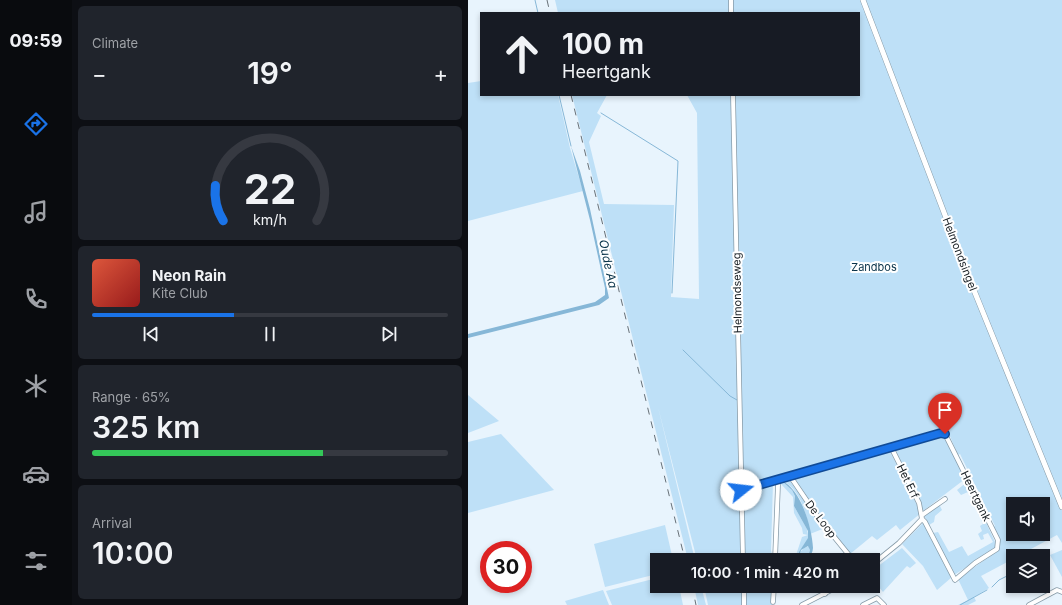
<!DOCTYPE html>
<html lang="en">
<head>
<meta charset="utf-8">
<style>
  :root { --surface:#171b24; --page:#20242c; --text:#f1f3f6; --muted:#9ea1a6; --line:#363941; --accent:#1a73e8 }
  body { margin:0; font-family:Inter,sans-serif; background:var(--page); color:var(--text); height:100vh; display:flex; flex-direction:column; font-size:15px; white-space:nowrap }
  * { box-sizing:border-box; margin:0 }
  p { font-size:13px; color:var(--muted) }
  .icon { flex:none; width:22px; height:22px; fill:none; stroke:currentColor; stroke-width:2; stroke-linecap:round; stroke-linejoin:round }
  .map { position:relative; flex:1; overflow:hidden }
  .side { display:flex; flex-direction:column; gap:6px; padding:6px; background:#0d0f14; width:396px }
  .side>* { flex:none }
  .guide { position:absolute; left:12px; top:12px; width:380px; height:84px; border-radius:0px; box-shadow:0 2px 6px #0003; background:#171b24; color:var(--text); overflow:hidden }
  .tools { position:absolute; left:538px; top:497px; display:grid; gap:8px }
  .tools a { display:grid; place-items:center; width:44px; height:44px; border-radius:0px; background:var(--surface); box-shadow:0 2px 6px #0003; font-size:20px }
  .speed { position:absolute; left:12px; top:541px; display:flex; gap:8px; font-size:20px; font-weight:700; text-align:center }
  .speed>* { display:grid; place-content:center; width:52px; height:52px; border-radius:50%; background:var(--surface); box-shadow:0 2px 6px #0003; line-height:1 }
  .speed .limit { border:6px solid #d22; background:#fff; color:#111 }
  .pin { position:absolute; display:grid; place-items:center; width:34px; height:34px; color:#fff; margin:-41px -17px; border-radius:50% 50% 50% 0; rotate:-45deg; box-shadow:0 0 4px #0007 }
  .pin .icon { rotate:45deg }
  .me { position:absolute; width:44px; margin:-22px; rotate:74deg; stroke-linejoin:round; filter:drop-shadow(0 0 3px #0008) }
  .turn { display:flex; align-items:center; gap:14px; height:84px; padding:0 16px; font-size:18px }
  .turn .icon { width:52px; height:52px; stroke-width:2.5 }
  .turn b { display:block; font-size:28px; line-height:34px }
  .big { font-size:30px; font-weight:600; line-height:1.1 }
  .side .widget { flex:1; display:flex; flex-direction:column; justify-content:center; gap:6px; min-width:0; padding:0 14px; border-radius:6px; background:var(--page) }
  .side .dial { align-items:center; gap:0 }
  .dial svg { height:104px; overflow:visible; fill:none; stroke:var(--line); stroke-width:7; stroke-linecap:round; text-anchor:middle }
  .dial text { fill:var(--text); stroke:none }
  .song { display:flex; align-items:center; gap:12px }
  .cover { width:48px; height:48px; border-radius:6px; background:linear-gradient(135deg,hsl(10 70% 55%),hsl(0 70% 35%)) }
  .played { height:4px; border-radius:2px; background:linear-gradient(90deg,var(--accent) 40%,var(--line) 40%) }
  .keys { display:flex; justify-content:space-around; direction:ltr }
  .heat { display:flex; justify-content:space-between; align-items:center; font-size:22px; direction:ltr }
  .charge { height:6px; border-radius:3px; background:linear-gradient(90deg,#34c759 65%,var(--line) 0) }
  .trip { position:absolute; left:182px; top:553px; width:230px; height:40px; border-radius:0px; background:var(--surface); box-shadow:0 2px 6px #0003; font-weight:600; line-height:40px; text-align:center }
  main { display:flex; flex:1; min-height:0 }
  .tab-bar { display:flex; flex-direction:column; width:72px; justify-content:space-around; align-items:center; background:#090b0e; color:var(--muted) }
  .tab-bar .icon { width:28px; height:28px }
  .tab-bar .selected { color:var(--accent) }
  .tab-bar b { font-size:18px; color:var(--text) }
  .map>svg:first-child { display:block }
  .green { fill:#bee0f7; fill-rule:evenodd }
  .water { fill:#86b7d7 }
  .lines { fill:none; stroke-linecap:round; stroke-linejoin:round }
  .stream { stroke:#86b7d7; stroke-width:1 }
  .minor-casing { stroke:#879ba8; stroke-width:5.5 }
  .major-casing { stroke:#879ba8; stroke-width:6 }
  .minor { stroke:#fff; stroke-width:4 }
  .major { stroke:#fff; stroke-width:5 }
  .rail { stroke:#677077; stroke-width:1; stroke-dasharray:7 7; stroke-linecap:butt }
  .route-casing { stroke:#114b97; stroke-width:10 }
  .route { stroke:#1a73e8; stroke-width:7 }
  .labels { text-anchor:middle; stroke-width:4; stroke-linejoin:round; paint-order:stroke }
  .street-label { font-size:11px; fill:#181f24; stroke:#fff }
  .park-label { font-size:11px; fill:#083248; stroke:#fff }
  .water-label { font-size:12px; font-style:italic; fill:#083248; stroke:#fff }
</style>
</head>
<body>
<main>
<nav class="tab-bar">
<b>09:59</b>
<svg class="icon selected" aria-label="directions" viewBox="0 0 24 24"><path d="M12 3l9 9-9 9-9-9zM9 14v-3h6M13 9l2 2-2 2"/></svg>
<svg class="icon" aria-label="music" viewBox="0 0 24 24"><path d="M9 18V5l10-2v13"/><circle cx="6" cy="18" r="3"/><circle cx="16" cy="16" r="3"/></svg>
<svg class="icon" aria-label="phone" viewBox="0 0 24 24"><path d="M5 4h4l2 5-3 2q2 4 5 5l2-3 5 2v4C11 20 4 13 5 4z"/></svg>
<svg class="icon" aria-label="climate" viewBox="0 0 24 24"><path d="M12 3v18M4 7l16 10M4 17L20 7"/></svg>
<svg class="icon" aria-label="car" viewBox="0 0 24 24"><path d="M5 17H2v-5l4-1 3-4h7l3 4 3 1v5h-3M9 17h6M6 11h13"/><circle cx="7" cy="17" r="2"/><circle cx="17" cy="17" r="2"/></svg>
<svg class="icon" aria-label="filters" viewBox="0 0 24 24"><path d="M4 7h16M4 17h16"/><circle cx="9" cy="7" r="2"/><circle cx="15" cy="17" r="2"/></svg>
</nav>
<section class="side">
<div class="widget"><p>Climate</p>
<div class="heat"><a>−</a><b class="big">19°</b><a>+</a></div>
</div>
<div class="widget dial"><svg viewBox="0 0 100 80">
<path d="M14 69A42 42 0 1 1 86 69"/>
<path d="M14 69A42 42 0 0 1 8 42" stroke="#1a73e8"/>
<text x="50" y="56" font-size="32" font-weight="700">22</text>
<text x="50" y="72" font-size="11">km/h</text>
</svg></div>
<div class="widget">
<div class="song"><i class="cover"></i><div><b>Neon Rain</b><p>Kite Club</p></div></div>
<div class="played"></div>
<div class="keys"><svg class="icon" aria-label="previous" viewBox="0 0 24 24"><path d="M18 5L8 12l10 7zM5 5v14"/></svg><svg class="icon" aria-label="pause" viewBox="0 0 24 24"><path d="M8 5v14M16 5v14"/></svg><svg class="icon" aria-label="next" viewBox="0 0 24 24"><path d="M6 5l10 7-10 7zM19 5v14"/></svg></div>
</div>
<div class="widget"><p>Range · 65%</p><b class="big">325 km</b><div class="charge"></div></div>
<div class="widget"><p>Arrival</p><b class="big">10:00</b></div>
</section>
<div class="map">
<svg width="594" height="605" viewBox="0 0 594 605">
  <rect width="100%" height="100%" fill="#e8f4fd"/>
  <g class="green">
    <path d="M87,0H594V543L589,535L550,556H545V559L513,576L521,588L506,597L508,601L500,605H490L500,600L490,579L529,551L531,546L525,527L527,526L492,454L490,455L478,427L474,429L472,432L452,438L451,436L426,442V445L417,444L419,447L413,449L411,447L387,454V456L372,460L371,458L348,464V467L337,471L336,468L321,472L322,475L305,482L303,551L306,560H229L190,407L227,560H220L104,95H139L129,113L133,116L121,142L136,204L206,205L203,297L231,299L229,113L219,95H391V13H90ZM545,504H575V534H545Z"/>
    <polygon points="13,81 13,95 90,95 102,148 115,191 0,221 0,83"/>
    <polygon points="0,395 31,421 0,433"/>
    <polygon points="33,434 86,490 0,513 0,442"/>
    <polygon points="477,436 497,479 455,511 427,449"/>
    <polygon points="422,451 453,513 432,530 428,525 409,540 404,536 382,554 352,516 326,480 326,477"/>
    <path d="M320,478L353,525L357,528L342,534C339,516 333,490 315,481L324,490L327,496L326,506L339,529L340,535L335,534L334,528L326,513L325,497L313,484L312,481Z"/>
    <polygon points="499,482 528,544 527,549 486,575 465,533 470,532 481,552 494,546 500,556 525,542 520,533 515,535 516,539 513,540 510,534 514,531 512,526 515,524 500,492 493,495 489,490"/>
    <polygon points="471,504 474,510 467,516 466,522 461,525 456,515"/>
    <polygon points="456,522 484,577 469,590 455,566 434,544"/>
    <polygon points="197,525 205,560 189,560 189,574 137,587 126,544"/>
    <polygon points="340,535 340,539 331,553 336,548 341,546 342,550 339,560 331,560 331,554 330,560 329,560 328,555 334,537"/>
    <polygon points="434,548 448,563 442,568 439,566 437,568 415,592 405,580 405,570"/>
    <polygon points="594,550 594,577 582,555"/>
    <polygon points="189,578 189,586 211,586 215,605 144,605 138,591"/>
    <polygon points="226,586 233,586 238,605 230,605"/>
    <polygon points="236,586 305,586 304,605 240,605"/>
    <polygon points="135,590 141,605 99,605 97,601"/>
  </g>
  <g class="water">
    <polygon points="103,146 112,171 122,209 141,298 131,305 0,338 0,334 127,302 137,295 137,288 122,220"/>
    <path d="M314,481C333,489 344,528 345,548C345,552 342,556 341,560H339L342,550L340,546L333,550L330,560L331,552L340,538V531L326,506L327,496L324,490Z"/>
  </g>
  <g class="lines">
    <g class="stream">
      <polyline points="67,0 70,13"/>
      <polyline points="91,95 103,146"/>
      <polyline points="133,113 210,161 204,293"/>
      <polyline points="215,350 262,396 269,400"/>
      <polyline points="524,587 531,580 545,573"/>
      <polyline points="492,605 519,590"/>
    </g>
    <g class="minor-casing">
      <g id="minor">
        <polyline points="263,0 263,13"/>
        <polyline points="265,95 275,560"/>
        <polyline points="322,476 350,517 385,560"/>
        <polyline points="273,490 473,433 477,434 530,540 529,549 507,563 487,580 457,522 454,519 451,503 423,447"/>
        <polyline points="454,515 477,499"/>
        <polyline points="307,560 310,485 308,480"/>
        <polyline points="405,564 431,543 454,519"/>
        <polyline points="276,586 276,605"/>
        <polyline points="357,594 355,589 357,586"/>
        <polyline points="305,602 306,586"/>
        <polyline points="334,605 371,586"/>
        <polyline points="395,605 409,598 416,605"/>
        <polyline points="561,605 589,590 594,592"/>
      </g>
    </g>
    <g class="major-casing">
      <polyline id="major" points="395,0 501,278 594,507"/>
    </g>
    <use href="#minor" class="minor"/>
    <use href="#major" class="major"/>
    <g class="rail">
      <polyline points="79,0 82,13"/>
      <polyline points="103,95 217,560"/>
      <polyline points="224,586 228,605"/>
    </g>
  </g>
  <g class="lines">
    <g class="route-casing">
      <polyline id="route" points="273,490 473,433 477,434"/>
    </g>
    <use href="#route" class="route"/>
  </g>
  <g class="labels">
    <g class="street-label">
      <text transform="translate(492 254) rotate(69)" y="4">Helmondsingel</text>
      <text transform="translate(269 293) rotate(-91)" y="4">Helmondseweg</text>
      <text transform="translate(440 481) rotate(64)" y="4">Het Erf</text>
      <text transform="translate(508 496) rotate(64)" y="4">Heertgank</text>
      <text transform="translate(353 519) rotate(53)" y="4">De Loop</text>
    </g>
    <g class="park-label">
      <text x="406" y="271">Zandbos</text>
    </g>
    <g class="water-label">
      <text transform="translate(140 264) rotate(78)" y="4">Oude Aa</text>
    </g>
  </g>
</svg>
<div class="tools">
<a><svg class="icon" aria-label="sound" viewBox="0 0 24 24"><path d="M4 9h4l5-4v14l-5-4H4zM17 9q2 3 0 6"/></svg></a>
<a><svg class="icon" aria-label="layers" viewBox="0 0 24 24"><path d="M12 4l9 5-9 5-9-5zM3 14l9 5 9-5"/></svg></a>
</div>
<div class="speed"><div class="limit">30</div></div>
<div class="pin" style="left:477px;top:434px;background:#d93025"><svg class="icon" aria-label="arrive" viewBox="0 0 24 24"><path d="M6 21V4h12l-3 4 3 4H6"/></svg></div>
<svg class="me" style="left:273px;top:490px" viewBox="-20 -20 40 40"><circle r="19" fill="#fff"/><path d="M0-13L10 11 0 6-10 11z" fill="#1a73e8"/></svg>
<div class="trip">10:00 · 1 min · 420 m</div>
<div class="guide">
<div class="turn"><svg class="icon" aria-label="ahead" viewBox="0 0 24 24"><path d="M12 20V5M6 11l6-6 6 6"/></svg><div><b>100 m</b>Heertgank</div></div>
</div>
</div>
</main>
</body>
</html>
